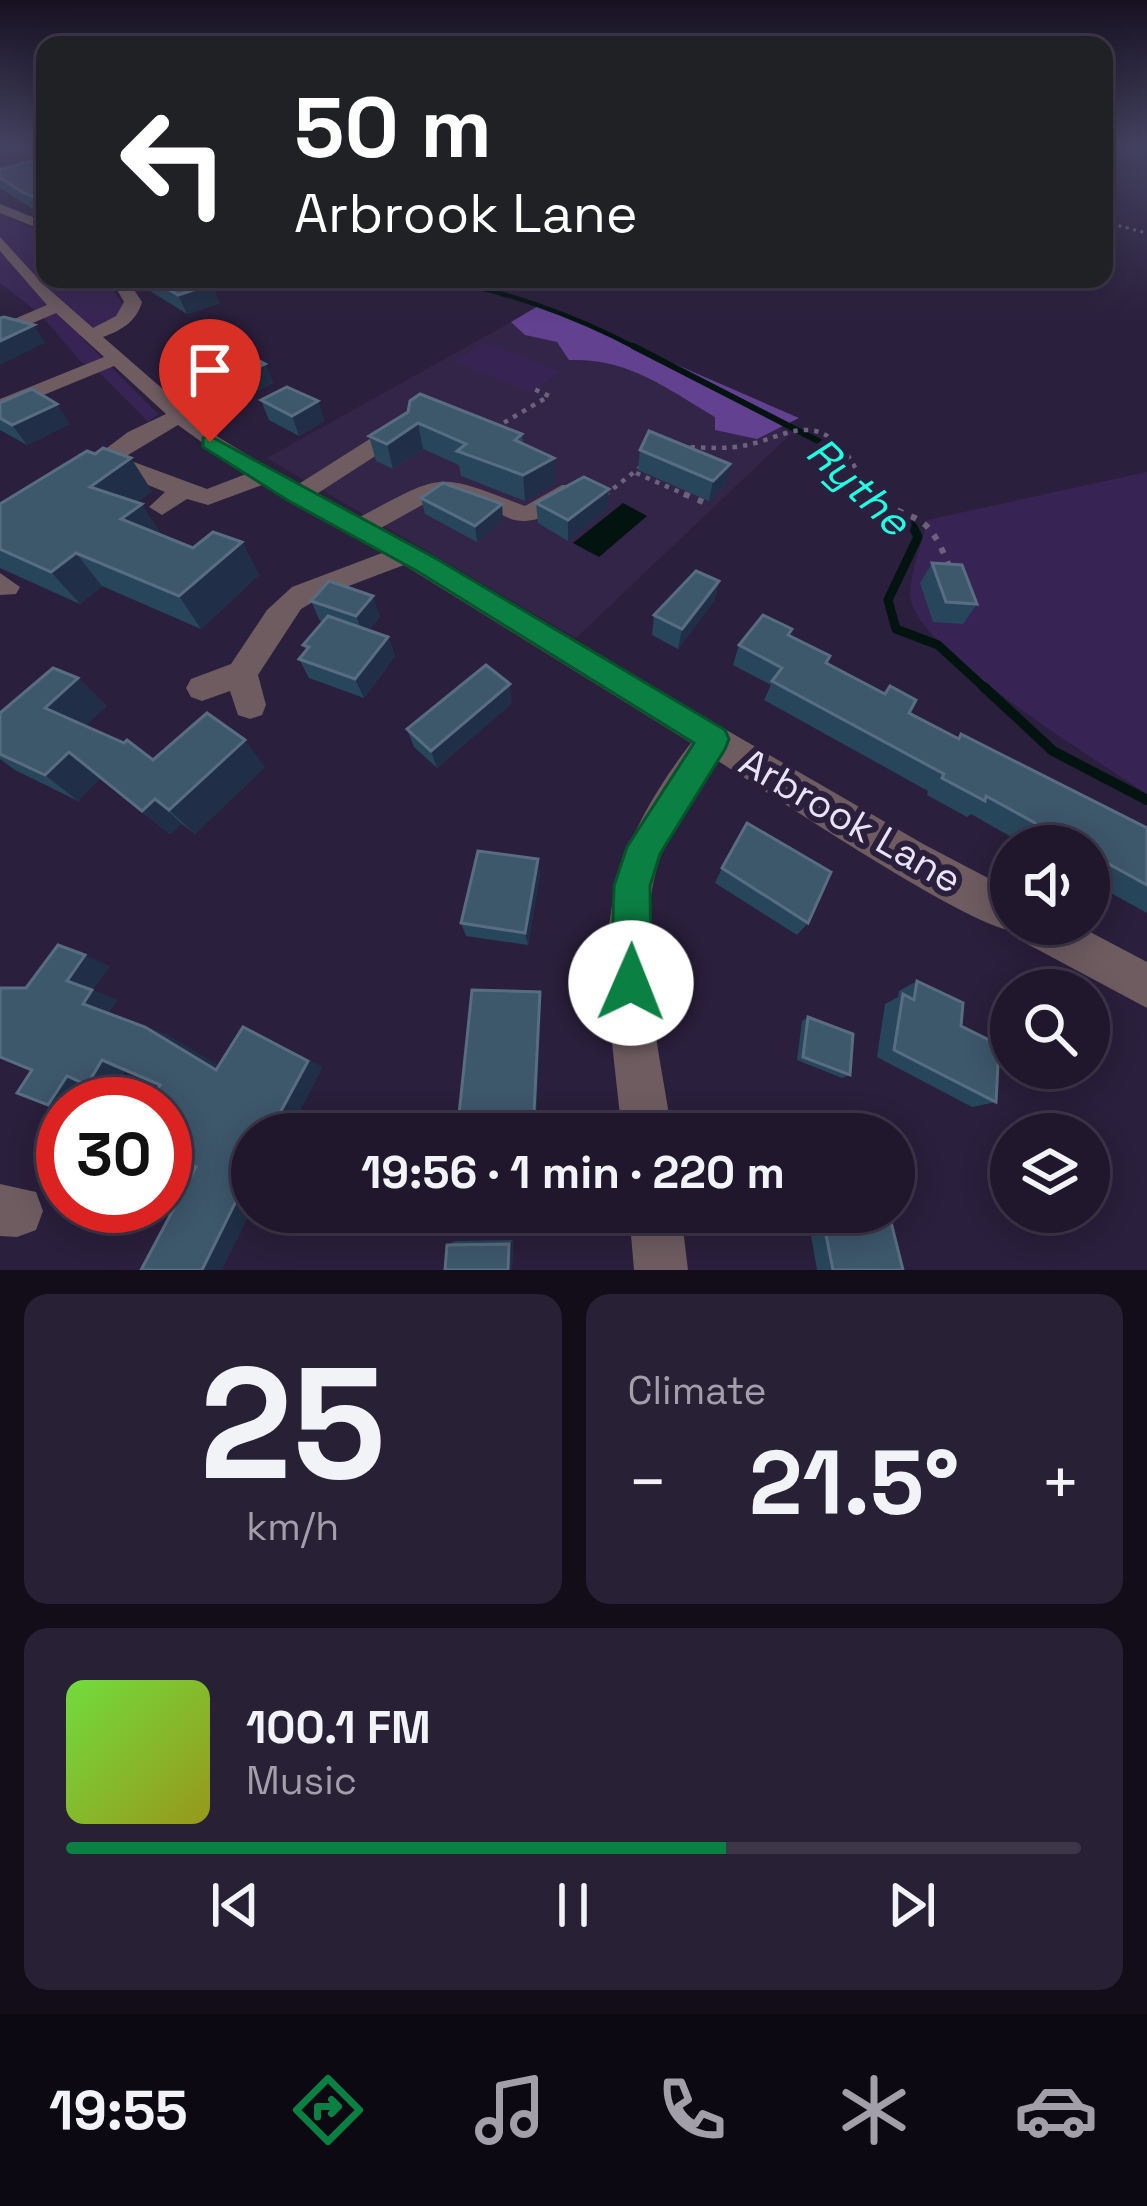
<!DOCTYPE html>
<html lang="en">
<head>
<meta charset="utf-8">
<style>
  :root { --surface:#20172d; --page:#282035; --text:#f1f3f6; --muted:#a29faa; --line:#3d3649; --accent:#0b8043 }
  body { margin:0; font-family:"Space Grotesk",sans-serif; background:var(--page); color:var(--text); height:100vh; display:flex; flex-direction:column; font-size:45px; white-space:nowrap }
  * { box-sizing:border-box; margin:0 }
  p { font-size:39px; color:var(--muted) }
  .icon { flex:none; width:66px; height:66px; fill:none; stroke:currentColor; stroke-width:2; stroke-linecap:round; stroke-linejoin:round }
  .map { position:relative; height:1270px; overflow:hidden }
  .panel { display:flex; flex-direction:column; gap:24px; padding:24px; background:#120d19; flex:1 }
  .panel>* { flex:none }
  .banner { position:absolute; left:36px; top:36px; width:1077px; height:252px; border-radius:24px; box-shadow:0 6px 30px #0003,0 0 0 3px var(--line); background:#202124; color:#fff; overflow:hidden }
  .fabs { position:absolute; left:990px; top:825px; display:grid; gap:24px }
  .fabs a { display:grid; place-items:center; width:120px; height:120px; border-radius:50%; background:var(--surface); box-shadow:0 6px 30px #0003,0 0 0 3px var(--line); font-size:60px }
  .speed { position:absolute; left:36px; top:1077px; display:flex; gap:24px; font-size:60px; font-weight:700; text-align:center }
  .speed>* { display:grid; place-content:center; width:156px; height:156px; border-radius:50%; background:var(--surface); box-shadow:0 6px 30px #0003,0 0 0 3px var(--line); line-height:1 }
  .speed .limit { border:18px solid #d22; background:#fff; color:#111 }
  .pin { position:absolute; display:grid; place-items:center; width:102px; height:102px; color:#fff; margin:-123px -51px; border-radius:50% 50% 50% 0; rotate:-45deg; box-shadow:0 0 12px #0007 }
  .pin .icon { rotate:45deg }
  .me { position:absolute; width:132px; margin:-66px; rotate:1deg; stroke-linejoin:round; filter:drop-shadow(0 0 9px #0008) }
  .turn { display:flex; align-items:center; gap:42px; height:252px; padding:0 60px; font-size:54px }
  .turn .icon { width:156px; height:156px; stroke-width:2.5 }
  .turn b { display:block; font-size:84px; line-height:102px }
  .big { font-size:90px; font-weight:800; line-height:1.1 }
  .panel .tile { flex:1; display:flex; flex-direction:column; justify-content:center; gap:18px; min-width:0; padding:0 42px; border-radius:24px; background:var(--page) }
  .panel .dial { align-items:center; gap:0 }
  .dial b { font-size:156px; line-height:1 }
  .song { display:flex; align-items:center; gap:36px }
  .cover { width:144px; height:144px; border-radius:18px; background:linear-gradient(135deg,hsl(100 70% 55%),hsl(60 70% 35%)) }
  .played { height:12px; border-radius:6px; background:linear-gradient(90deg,var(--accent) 65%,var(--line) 65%) }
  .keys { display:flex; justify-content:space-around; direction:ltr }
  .heat { display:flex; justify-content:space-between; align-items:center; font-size:66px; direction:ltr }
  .panel .tiles { flex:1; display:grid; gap:24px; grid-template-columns:1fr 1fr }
  .tile:last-child { grid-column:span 2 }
  .trip { position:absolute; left:231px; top:1113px; width:684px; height:120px; border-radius:60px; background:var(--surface); box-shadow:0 6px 30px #0003,0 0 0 3px var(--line); font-weight:800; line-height:120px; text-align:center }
  .dock { display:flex; height:192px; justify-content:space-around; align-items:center; background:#0d0912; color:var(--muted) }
  .dock .icon { width:84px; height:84px }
  .dock .current { color:var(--accent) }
  .dock b { font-size:54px; color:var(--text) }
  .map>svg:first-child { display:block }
  .built { fill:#332548 }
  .green { fill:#382454 }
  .forest { fill:#624191 }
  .water { fill:#021310 }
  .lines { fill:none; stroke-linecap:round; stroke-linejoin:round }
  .stream-far3 { stroke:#021310; stroke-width:4.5 }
  .stream-far2 { stroke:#021310; stroke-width:6 }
  .stream-far1 { stroke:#021310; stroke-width:9 }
  .stream { stroke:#021310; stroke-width:10 }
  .path-far2 { stroke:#6b627c; stroke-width:3; stroke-dasharray:3 4.5; stroke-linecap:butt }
  .path-far1 { stroke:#6b627c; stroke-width:4.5; stroke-dasharray:4.5 6; stroke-linecap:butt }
  .path { stroke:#6b627c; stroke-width:6; stroke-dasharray:6 9; stroke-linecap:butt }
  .minor { fill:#6e5c61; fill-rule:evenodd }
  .wall { fill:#28465b }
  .shaded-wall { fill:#202f47 }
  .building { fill:#3d576b; stroke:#586d81; stroke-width:3 }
  .route { fill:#0b8043; stroke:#07532c; stroke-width:3 }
  .labels { text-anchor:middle; stroke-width:12; stroke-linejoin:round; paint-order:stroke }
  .street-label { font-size:39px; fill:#e9e3f6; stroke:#2a1f3c }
  .water-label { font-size:42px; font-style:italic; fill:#1ffee2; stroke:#2a1f3c }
</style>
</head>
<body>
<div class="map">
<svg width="1147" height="1270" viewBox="0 0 1147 1270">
  <rect width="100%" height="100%" fill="#2a1f3c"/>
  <polygon class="built" points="527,313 792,433 576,638 267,458"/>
  <g class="green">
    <polygon points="0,213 45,234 45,279 105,279 123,304 123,313 80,336 158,414 148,422 102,375 81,362 42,316 0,283"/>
    <polygon points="486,343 560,372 530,392 455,361"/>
    <path d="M1147,472V794C1100,762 909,647 910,593C911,570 922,543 927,520Z"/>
  </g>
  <path class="forest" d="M538,306L569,318L799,418L757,439L715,430V417C666,388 629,358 569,360L557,342L525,335L511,322Z"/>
  <polygon class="water" points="623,503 647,516 599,557 573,543"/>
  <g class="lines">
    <path class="stream-far3" d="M429,279C499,287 576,316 638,349"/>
    <polyline class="stream-far2" points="633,346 824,444 859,497"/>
    <polyline class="stream-far1" points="857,494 913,527 918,537 888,600 896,629 938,645 987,690"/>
    <polyline class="stream" points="984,687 1053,751 1147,800"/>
    <polyline class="path-far2" points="1104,222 1147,233"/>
    <g class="path-far1">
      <polyline points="495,428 549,396 534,389"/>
      <path d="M680,447C701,447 727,450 747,445C784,437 812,413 843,450C857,465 859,483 876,497"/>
      <polyline points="636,473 691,497"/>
      <polyline points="605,495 642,466"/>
    </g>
    <g class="path">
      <polyline points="684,494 703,502"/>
      <path d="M872,494C913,528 924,502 949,566"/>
    </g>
    <g class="minor">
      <polygon points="0,204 45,222 45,231 0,213"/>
      <path d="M0,237L43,284L93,328L116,316L124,302L111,279H127L142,302C136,322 122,330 103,337L218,437L297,485L395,423H411V433L315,495L358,518C444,473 434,471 525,506L562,485H580V495C504,550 513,502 442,494L379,529L925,845L1011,890V924H1075L1147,962V1008L1018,939L1015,931C972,930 768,792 718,761C699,788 676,816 664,847C629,935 659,1044 672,1134H622C605,967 581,886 691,743L404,565L325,595L301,609L258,675L266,705L262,715L250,719L238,715L230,691L202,701L191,697L186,688L191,679L231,664L267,610L292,587L382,553L262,485L208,505L187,499L162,515L149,507L165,492L109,469L91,482H75V472L128,432L166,414L114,366L0,413V399L104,357L56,313L0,337V325L47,305L0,251ZM178,425L246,474L207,489L123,458Z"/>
      <polygon points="0,573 20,587 16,594 0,595"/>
      <polygon points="0,1184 36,1192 43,1211 36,1230 17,1237 0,1236"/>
      <polygon points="629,1212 681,1212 688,1270 634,1270"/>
    </g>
  </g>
  <g class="wall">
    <polygon points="45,167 45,215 33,209 0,188 0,169"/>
    <polygon points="142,279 205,279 220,303 187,314 147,289"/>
    <polygon points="180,346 265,364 273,383 244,397 189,365"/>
    <polygon points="261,400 318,401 324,421 299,436 269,420"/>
    <polygon points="0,403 70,424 27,445 0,430"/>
    <polygon points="408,412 522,434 523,444 555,484 525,501 461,476 459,465 423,449 393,469 376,461 369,436"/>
    <polygon points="640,450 726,484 709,501 638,470"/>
    <polygon points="152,491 137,502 162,536 193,548 242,542 259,575 201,629 102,586 80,604 0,568 0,504"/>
    <polygon points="421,498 503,520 477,542 425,514"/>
    <polygon points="536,503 608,509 568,541 538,523"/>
    <polygon points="932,563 977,604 963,624 933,622 920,583"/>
    <polygon points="719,581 714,601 678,649 652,635 654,615"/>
    <polygon points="311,601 380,616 369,630 388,637 395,656 364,698 309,678 299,659 306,651 303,645 323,622 320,621"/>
    <polygon points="792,629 789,635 827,664 909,713 958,739 961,734 1147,828 1147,913 1089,881 1089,846 1027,846 971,814 967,817 927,795 928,791 764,700 771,685 733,665 739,645"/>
    <polygon points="78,678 106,706 85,726 153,760 265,767 195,834 182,824 170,834 100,778 78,801 15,770 0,759 0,713"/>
    <polygon points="512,703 437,768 414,747 407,729"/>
    <polygon points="722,868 808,923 797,935 715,883"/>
    <polygon points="540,874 528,945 466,936 461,923"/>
    <polygon points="917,981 961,1026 996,1102 972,1107 877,1057 885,1004 898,997 899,991"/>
    <polygon points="808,1017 850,1075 842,1078 797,1060 802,1021"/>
    <polygon points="874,1212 889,1214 903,1270 817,1270 807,1213"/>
    <polygon points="513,1240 512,1270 447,1245 455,1241"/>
  </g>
  <g class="shaded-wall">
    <polygon points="212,284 220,303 187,314 178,295"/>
    <polygon points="34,325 45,343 0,365 0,341"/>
    <polygon points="265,364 273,383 244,397 236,377"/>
    <polygon points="318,401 324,421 299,436 292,416"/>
    <polygon points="57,404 70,424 27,445 12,425"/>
    <polygon points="418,423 423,449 393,469 387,444"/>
    <polygon points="131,458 152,491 113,520 90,487"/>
    <polygon points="554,458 555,484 525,501 523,475"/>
    <polygon points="730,464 726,484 709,501 713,481"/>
    <polygon points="609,489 608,509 568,541 568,520"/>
    <polygon points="142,504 163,537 121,519"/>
    <polygon points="502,504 503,520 477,542 475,526"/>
    <polygon points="242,542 259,575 201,629 179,596"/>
    <polygon points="76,553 102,586 80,604 51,572"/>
    <polygon points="719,581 714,601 678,649 682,629"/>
    <polygon points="373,596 380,616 364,636 356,616"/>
    <polygon points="388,637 395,656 364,698 355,679"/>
    <polygon points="78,678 106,706 76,736 45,708"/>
    <polygon points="510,684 512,703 437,768 431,751"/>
    <polygon points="245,740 265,767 195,834 169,810"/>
    <polygon points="69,752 100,778 78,801 45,775"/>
    <polygon points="155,799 182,824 170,834 142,811"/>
    <polygon points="538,859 540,874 528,945 525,933"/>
    <polygon points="85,955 110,966 93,990 117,1000 109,1013 168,1035 236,1076 216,1070 83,1004 67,981"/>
    <polygon points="540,992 541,1001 536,1134 533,1134"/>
    <polygon points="261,1035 323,1067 298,1115 306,1119 298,1134 279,1134"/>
    <polygon points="102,1060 128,1067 114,1090 92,1086 81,1104 63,1104 63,1107 48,1105 67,1076"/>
    <polygon points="252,1169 252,1209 222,1270 202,1270"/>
    <polygon points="513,1240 512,1270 508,1270 509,1244"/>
  </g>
  <g class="building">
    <polygon points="35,160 45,167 45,202 24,193 0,178 0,169"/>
    <polygon points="152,279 205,279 212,284 178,295"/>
    <polygon points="4,317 34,325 0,341 0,318"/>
    <polygon points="208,334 265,364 236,377 180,346"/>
    <polygon points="287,387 318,401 292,416 261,400"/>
    <polygon points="32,389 57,404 12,425 0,418 0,403"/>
    <polygon points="420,394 522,434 515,440 554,458 523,475 457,451 466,444 418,423 387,444 369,436 408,412 410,401"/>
    <polygon points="649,431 730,464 713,481 640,450"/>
    <polygon points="103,448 131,458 90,487 142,504 121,519 193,548 213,532 242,542 179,596 76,553 51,572 0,549 0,504 87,451 95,454"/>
    <polygon points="584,477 609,489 568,520 536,503"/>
    <polygon points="443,483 502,504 475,526 421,498"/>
    <polygon points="932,563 962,565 977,604 946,602"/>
    <polygon points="696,571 719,581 682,629 654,615"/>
    <polygon points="329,581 373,596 356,616 311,601"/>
    <polygon points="763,615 792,629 788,635 830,656 826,663 885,694 890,686 916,700 909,713 959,739 961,734 1147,828 1147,885 1089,853 1089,846 1077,846 986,796 985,801 942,778 944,774 772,681 782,668 739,645"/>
    <polygon points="328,616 388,637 355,679 299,659 309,647 303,645"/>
    <polygon points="486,665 510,684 431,751 407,729"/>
    <polygon points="53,668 78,678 45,708 124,743 127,740 153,760 207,713 245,740 169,810 155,799 142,811 69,752 45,775 0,754 0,713"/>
    <polygon points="747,823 831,872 808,923 722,868"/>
    <polygon points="478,851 538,859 525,933 461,923"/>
    <polygon points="58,945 85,955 67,981 92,990 83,1004 145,1027 216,1070 243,1027 308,1061 281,1111 289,1116 279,1134 252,1134 252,1169 202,1270 141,1270 196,1167 165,1148 165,1104 148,1104 160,1085 102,1060 87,1085 67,1076 48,1105 17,1093 32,1070 0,1057 0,988 26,988"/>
    <polygon points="917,981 963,1003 961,1026 999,1045 996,1102 894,1050 903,994 914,1000"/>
    <polygon points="472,990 540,992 533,1134 457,1134"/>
    <polygon points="808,1017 853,1034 850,1075 803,1057"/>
    <polygon points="889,1214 903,1270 833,1270 822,1215"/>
    <polygon points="509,1244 508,1270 445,1270 447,1245"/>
  </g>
  <linearGradient id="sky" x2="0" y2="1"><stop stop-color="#171121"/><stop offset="0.45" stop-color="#444261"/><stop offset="1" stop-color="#444261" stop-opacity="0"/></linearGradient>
  <rect width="1147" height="325" fill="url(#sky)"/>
  <polygon class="route" points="210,436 435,558 725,730 729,739 725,749 660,854 650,886 651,983 645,997 631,1003 617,997 611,983 614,886 627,847 694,743 417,571 289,501 203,447 203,438"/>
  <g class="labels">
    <g class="street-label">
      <text transform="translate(851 820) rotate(30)" y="14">Arbrook Lane</text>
    </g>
    <g class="water-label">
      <text transform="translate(859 486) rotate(43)" y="15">Rythe</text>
    </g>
  </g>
</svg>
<div class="fabs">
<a><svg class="icon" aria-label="sound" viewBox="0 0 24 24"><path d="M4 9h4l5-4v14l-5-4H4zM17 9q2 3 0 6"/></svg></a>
<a><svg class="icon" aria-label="search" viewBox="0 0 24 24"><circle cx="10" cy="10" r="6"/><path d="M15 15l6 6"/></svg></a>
<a><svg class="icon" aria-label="layers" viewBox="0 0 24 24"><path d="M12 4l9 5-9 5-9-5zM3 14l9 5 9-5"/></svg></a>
</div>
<div class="speed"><div class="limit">30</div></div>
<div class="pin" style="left:210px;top:442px;background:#d93025"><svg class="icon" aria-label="arrive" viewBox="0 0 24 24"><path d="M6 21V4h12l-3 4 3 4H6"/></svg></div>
<svg class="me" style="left:631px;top:983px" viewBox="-20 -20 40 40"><circle r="19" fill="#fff"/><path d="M0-13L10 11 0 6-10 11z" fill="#0b8043"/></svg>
<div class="trip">19:56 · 1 min · 220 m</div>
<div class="banner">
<div class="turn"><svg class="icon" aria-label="left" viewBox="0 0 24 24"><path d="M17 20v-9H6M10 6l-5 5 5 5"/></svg><div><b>50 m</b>Arbrook Lane</div></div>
</div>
</div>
<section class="panel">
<div class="tiles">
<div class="tile dial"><b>25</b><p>km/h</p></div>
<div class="tile"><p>Climate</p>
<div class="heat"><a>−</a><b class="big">21.5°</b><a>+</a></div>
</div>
<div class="tile">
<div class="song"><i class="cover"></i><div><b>100.1 FM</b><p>Music</p></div></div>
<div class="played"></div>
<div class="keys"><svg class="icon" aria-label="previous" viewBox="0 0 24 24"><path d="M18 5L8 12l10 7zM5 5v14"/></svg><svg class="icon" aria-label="pause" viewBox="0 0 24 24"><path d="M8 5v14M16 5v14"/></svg><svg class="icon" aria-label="next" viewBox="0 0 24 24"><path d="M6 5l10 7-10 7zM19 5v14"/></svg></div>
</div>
</div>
</section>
<nav class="dock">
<b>19:55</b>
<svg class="icon current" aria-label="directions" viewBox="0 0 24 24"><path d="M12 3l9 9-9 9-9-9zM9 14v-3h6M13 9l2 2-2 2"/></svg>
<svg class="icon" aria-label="music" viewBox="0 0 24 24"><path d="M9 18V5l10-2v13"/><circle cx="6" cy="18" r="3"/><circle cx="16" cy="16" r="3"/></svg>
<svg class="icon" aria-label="phone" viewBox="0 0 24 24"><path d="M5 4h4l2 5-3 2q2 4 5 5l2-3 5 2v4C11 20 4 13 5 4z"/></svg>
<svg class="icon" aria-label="climate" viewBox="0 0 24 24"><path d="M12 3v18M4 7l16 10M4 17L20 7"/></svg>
<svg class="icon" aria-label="car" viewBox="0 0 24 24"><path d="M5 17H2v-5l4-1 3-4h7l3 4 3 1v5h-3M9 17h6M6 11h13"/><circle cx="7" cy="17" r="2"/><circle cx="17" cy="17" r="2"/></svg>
</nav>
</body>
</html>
